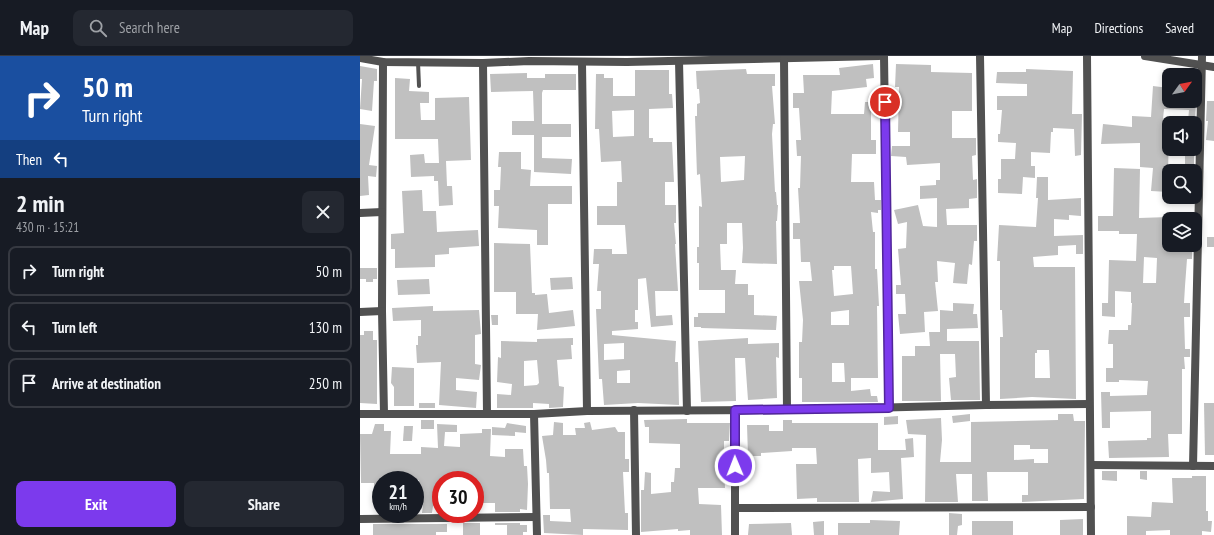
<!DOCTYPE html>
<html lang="en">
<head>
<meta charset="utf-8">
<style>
  body { margin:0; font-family:"PT Sans Narrow",sans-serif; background:#242831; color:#f1f3f6; height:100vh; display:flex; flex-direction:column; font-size:15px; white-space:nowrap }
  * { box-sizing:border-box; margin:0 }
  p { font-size:13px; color:#9ea1a6 }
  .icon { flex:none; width:22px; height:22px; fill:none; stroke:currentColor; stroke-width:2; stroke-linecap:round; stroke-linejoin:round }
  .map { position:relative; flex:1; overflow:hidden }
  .side { display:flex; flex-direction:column; background:#171b24; width:360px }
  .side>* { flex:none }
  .top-card { background:#1a4fa0; color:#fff; overflow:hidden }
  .needle { width:26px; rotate:57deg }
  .controls { position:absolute; left:802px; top:12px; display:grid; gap:8px }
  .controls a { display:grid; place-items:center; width:40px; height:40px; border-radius:8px; background:#171b24; box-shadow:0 2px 6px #0003; font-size:20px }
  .speed { position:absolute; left:12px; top:415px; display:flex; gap:8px; font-size:20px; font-weight:700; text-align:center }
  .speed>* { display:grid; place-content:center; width:52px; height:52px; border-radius:50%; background:#171b24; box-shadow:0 2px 6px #0003; line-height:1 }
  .speed small { font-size:10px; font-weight:400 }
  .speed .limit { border:6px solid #d22; background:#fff; color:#111 }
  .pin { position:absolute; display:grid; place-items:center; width:34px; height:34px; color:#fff; margin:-17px; border:2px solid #fff; border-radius:50%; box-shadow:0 1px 4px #0007 }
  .me { position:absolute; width:44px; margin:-22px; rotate:359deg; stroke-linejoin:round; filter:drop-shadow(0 0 3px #0008) }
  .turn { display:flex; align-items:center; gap:14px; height:84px; padding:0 16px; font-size:18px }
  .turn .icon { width:52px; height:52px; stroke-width:2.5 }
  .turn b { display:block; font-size:28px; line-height:34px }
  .then { display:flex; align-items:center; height:38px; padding:0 16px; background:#0003; gap:8px; font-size:15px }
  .round { display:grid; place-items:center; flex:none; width:42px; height:42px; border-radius:8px; background:#242831 }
  .summary { display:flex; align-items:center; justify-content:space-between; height:68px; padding:0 16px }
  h1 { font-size:24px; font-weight:600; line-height:30px }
  .primary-button { display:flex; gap:8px; margin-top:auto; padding:8px 16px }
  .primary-button a { flex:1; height:46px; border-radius:8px; background:#7c3aed; color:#fff; font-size:16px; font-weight:600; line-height:46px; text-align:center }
  .primary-button a+a { background:#242831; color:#f1f3f6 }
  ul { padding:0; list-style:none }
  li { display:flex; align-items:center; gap:12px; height:50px; margin:0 8px 6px; padding:0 8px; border:2px solid #363941; border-radius:8px }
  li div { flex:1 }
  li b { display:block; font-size:15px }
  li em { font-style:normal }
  header { display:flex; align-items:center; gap:24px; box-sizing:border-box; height:56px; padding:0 20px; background:#171b24; border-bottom:1px solid #363941 }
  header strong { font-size:19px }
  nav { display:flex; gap:22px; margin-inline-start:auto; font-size:14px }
  .search { width:280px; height:36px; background:#242831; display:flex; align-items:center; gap:10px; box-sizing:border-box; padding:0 14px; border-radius:8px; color:#9ea1a6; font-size:15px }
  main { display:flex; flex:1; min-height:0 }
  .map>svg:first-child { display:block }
</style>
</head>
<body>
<header>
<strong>Map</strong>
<div class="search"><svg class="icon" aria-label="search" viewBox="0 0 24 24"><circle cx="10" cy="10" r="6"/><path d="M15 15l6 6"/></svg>Search here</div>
<nav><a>Map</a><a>Directions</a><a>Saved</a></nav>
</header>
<main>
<section class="side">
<div class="top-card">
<div class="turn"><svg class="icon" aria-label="right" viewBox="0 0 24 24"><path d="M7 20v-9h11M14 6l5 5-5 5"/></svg><div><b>50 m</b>Turn right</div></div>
<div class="then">Then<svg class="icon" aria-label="left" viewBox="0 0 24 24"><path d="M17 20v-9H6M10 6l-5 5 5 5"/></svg></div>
</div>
<div class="summary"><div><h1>2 min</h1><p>430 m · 15:21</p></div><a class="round"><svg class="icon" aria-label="close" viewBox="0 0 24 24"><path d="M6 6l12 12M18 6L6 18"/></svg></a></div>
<ul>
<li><svg class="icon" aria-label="right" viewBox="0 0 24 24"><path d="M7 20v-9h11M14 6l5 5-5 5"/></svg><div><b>Turn right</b></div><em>50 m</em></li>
<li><svg class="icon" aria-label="left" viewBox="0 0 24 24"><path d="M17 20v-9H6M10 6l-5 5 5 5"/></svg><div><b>Turn left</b></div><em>130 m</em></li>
<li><svg class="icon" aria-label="arrive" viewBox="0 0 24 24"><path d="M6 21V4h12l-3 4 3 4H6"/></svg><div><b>Arrive at destination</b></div><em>250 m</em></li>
</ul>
<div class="primary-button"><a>Exit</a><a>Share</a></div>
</section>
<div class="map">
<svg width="854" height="479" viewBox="0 0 854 479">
  <rect width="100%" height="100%" fill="#fff"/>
  <g fill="#c0c0c0" fill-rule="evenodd">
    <path d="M513 8 514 22 506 23 507 31 472 35 471 58H504L505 46H514V55H511V84H516V98H492L491 126H514L515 144H521V154H518V157L511 156 513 176H515V213H517L519 250H517L518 322H491V335L510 333 511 340H517L518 346H442V322H439V286H442L443 264 439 225H452L450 206H441L440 183H433V167H440L438 132H440L441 100H437L436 84H441L439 52H433V37H444L443 19H480L479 12ZM474 210H491L493 238 474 240 472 214H474ZM489 254V269H471V256ZM472 307H484L485 326H472Z"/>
    <polygon points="536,8 571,9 571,16 612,17 612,55 592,55 592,82 616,82 616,99 612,100 613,124 617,123 617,142 609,143 609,152 586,153 587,169 617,169 617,185 614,185 612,209 609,208 607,228 593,227 595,207 577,205 578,226 575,226 578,255 564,256 565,276 540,278 538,258 546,258 545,238 536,238 536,229 541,229 538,193 546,192 547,166 538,168 534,154 558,149 563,170 577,171 577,142 560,143 560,130 576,129 576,124 580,124 580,107 547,109 546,101 531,100 532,90 550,90 550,76 538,76 539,31 535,31"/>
    <polygon points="0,10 17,13 17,25 14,25 12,55 0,53 2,23 0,23"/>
    <path d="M386 13 387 18H415V30H412L415 68H413L412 78 415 136H416L417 149H418L417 165H416L417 208 382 207 383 192 382 167H367V188H360L361 214H376L375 228H388V239H394V259L417 260 416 274 341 272V271H334V261H338V257H365V234H339V207H337V191H339V150L342 151 340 118 337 119 335 60H337V48L340 47 339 33H337L336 15ZM385 100 384 124 361 126 360 101Z"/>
    <polygon points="666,13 713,15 712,58 722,58 721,99 715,100 714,73 693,72 693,76 691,76 690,97 671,96 671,110 675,110 675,122 663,121 662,138 638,137 638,123 641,123 641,103 655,103 656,87 638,86 638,78 640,78 642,54 637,54 637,40 667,40 667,28 636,27 637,16 666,16"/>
    <path d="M275 14H309V38H312L313 52 289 53V82H293V86H312L314 126H305V149H316V167H314L316 188H315L318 235H295L296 260 312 259 313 269 291 271 286 222 278 223V254H275V266H278V273L252 275V279L316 285 315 306H318L319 349 278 347 244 349 242 323H239L236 253H241V235H237L239 208H233L234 193H252V198H267L265 169H237V150H257V126H262L261 105 241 106 239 73H235L236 18H244V22H253V40H275ZM274 54V80L253 81 252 55ZM264 287V303L244 304V288ZM270 314V327H257V315Z"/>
    <polygon points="167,17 167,22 185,22 185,18 216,18 216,34 183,34 182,37 182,68 211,68 211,81 182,81 182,102 212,103 211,118 174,116 174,79 152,79 152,65 174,65 173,35 131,36 130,18"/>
    <polygon points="35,22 50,23 49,35 69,36 69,47 60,47 61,64 75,64 75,42 109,41 111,104 86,105 87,130 92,130 93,149 79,150 78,125 74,125 74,120 51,121 50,99 64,98 65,107 79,107 78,83 35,83"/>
    <polygon points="793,30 809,32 809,45 836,45 835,65 828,65 829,54 804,53 802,73 809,74 808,118 809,136 791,135 793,112 780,111 780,87 741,88 743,68 772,71 772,60 791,61"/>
    <polygon points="847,45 854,45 854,85 846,84 848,65 846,65"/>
    <polygon points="0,68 15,70 9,109 17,110 16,121 8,120 9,139 0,140"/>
    <polygon points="139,96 161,96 161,113 171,114 170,130 212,130 212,148 188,148 188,189 177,189 177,174 138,172 139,150 134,150 134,134 140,134 141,111 138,111"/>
    <polygon points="825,96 834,97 834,111 825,111"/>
    <path d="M754 112 780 113 779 162 809 161V189H832V203H827L825 230 824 247H830V261H824L825 293H830V301H824L825 313H822V378H808L809 401 749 402 748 385 787 384V382H791V355L750 356V372H742L741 336H750V340L787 339V337L788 325 759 324V326H746V312H753V288H748L749 274H768V269H771L772 247H771V236L755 235V261L742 260V247H748L749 204 776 205 777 178H759V175H738V160H753ZM784 201 797 202 796 227H783Z"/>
    <path d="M677 121H688V144L721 142V160L709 159V164L694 163V180L723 179V198H716V189L698 190V199L673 201 674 211H715L716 343 672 341 640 343V281H643L642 254H640V205H637L639 169 676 171 678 142H676ZM677 294H689L690 322H675V297H677Z"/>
    <polygon points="62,134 63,155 76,155 77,176 118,174 119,190 89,192 89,198 75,199 75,211 35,212 35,193 31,193 31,178 44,177 42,135"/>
    <rect x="847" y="181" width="7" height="10"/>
    <polygon points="134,187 170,188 172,237 175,237 175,239 187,238 189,257 213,254 215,270 177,274 178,258 156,258 156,236 134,236"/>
    <polygon points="0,212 17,212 17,223 13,223 13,226 6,226 6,223 0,223"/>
    <polygon points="212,221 213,233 191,234 190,222"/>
    <polygon points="69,223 70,238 38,239 37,224"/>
    <polygon points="593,247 614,248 613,258 617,258 618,272 587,273 587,285 619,285 620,344 591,344 589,322 596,321 595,298 580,298 581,345 542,345 542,300 555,300 555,290 570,290 569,276 580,276 580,254 593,255"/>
    <polygon points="73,250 73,255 119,254 121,278 115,279 115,308 121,309 119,324 96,322 96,334 117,336 116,352 79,349 81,306 57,307 56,289 58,289 58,280 61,280 61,264 33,265 32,252"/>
    <polygon points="131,259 138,259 138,269 132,269"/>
    <polygon points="4,275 13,275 13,284 17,284 17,348 0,347 0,279 4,279"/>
    <path d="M213 282V289H211L212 303 197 304 199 330 204 331 203 351 189 352V348L173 347V352H137V338L151 339 152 328 137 326 138 301 141 302V285L177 286V283ZM177 304 179 327 177 329 164 330V305Z"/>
    <polygon points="388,282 388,288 419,287 419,302 416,301 417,342 388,344 385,302 375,302 376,345 341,346 338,285"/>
    <polygon points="32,311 54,312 54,350 34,350 34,331 31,327"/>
    <rect x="59" y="347" width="16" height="5"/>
    <polygon points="844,347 854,347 854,399 845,399"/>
    <polygon points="610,358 610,365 593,367 592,360"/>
    <path d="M698 358H713L714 365H725L724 443 662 446V439H668V416H627L628 445H612V418H596L598 446H565L566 379 548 378 546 364 581 362 582 384 580 406H611V366L698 364ZM654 389H670V393H688V407H674V403L654 404Z"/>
    <polygon points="538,360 538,368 524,369 524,361"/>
    <polygon points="327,363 327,367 370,367 369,385 364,385 364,400 370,399 370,409 364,409 365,432 338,432 339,448 361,449 362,479 330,479 330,474 318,475 318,473 281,476 281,434 284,434 285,416 291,417 291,438 311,436 311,426 314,426 315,412 320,412 320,388 289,387 289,371 285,371 284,364"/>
    <rect x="61" y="364" width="13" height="9"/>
    <polygon points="423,364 432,364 432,367 518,367 518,394 546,394 545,383 553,382 554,401 541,402 543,443 511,446 513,435 530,436 529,416 511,417 511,402 498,403 499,446 457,446 457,442 437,443 436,408 457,408 456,392 432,392 432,395 401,397 401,400 388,400 387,369 409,369 409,375 423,375"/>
    <polygon points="194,366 203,367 203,379 216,379 215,372 225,372 224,367 230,366 232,374 255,371 258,376 265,376 265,403 269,403 269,416 263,416 265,457 268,457 268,474 223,473 223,479 184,477 183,459 190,459 190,465 211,466 210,453 190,453 189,417 187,417 186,404 182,380 193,379"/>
    <polygon points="147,367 166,370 166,377 155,376 155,380 132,379 132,371 145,372"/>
    <polygon points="15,368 24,368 24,375 31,375 30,398 61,398 61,391 78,392 77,368 97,369 97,376 85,376 84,390 100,391 100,378 122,377 122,373 131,373 130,400 145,401 145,393 163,393 164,410 167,410 168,428 167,454 160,453 160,456 135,456 135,447 115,447 115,424 81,424 81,429 75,429 75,450 73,450 72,457 62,457 63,449 60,449 59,424 21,424 21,451 14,451 14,427 1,427 0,378 12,378"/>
    <polygon points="44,370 53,370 52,385 43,385"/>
    <polygon points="742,415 757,415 757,425 742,424"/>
    <polygon points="780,415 787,415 787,424 780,423"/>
    <polygon points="832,420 846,420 846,455 848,455 848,465 852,465 851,476 842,475 842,479 810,479 810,474 786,475 786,479 767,479 767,460 791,461 792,446 813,447 812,422 832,422"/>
    <polygon points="589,457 602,458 602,469 598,470 597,479 589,479"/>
    <polygon points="723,463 723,479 700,479 700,464"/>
    <polygon points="510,464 540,465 539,479 478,479 478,467 510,467"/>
    <polygon points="464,465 464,479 454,479 453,466"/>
    <rect x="612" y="465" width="41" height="14"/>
    <rect x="103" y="467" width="17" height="12"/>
    <polygon points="135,467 160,467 160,469 167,469 167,476 163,476 163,479 147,479 147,469 135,469"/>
    <polygon points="431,467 432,479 388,479 389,468"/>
    <polygon points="13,468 87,468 87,476 76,476 76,479 13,479"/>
  </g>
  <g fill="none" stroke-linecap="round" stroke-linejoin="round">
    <polyline stroke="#515151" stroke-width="4" points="58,6 59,30"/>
    <g stroke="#515151" stroke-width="8">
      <polyline points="524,0 529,352"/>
      <polyline points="620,0 626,349"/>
      <polyline points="727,0 731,479"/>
      <polyline points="785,0 854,11"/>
      <polyline points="0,2 23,6 123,7 169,5 267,6 519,0"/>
      <polyline points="424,3 427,354"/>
      <polyline points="319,5 327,355"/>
      <polyline points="23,6 22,255 24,358"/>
      <polyline points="123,7 127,357"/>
      <polyline points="222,7 227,355"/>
      <polyline points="0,157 22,156"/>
      <polyline points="0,256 22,255"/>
      <polyline points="274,354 276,479"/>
      <polyline points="0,358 174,358 227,355 427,354 626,349 729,348"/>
      <polyline points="174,358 177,479"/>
      <polyline points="731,409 854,410"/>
      <polyline points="833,410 842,0"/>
      <polyline points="376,452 731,451"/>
      <polyline points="0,463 176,461"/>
      <polyline points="375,479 375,354"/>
    </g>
  </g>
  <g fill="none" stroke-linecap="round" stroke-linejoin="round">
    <g stroke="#51269a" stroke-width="10">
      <polyline id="route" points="375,410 375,354 529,352 525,46"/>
    </g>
    <use href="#route" stroke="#7c3aed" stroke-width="7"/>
  </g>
</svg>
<div class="controls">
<a><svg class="needle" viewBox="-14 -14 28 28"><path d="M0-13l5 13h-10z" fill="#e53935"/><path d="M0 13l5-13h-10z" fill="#9ea1a6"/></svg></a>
<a><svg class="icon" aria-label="sound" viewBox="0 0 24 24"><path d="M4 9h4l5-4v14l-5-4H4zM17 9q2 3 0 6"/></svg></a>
<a><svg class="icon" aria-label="search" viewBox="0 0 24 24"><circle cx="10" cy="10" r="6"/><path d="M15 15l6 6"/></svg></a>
<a><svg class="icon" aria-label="layers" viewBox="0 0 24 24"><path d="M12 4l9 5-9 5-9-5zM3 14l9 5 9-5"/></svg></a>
</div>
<div class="speed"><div>21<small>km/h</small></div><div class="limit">30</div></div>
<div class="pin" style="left:525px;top:46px;background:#d93025"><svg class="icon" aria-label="arrive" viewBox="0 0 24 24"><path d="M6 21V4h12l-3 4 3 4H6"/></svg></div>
<svg class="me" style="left:375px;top:410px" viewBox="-20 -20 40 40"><circle r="17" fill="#7c3aed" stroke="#fff" stroke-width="3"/><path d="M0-11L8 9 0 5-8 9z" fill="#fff"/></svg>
</div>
</main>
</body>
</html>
